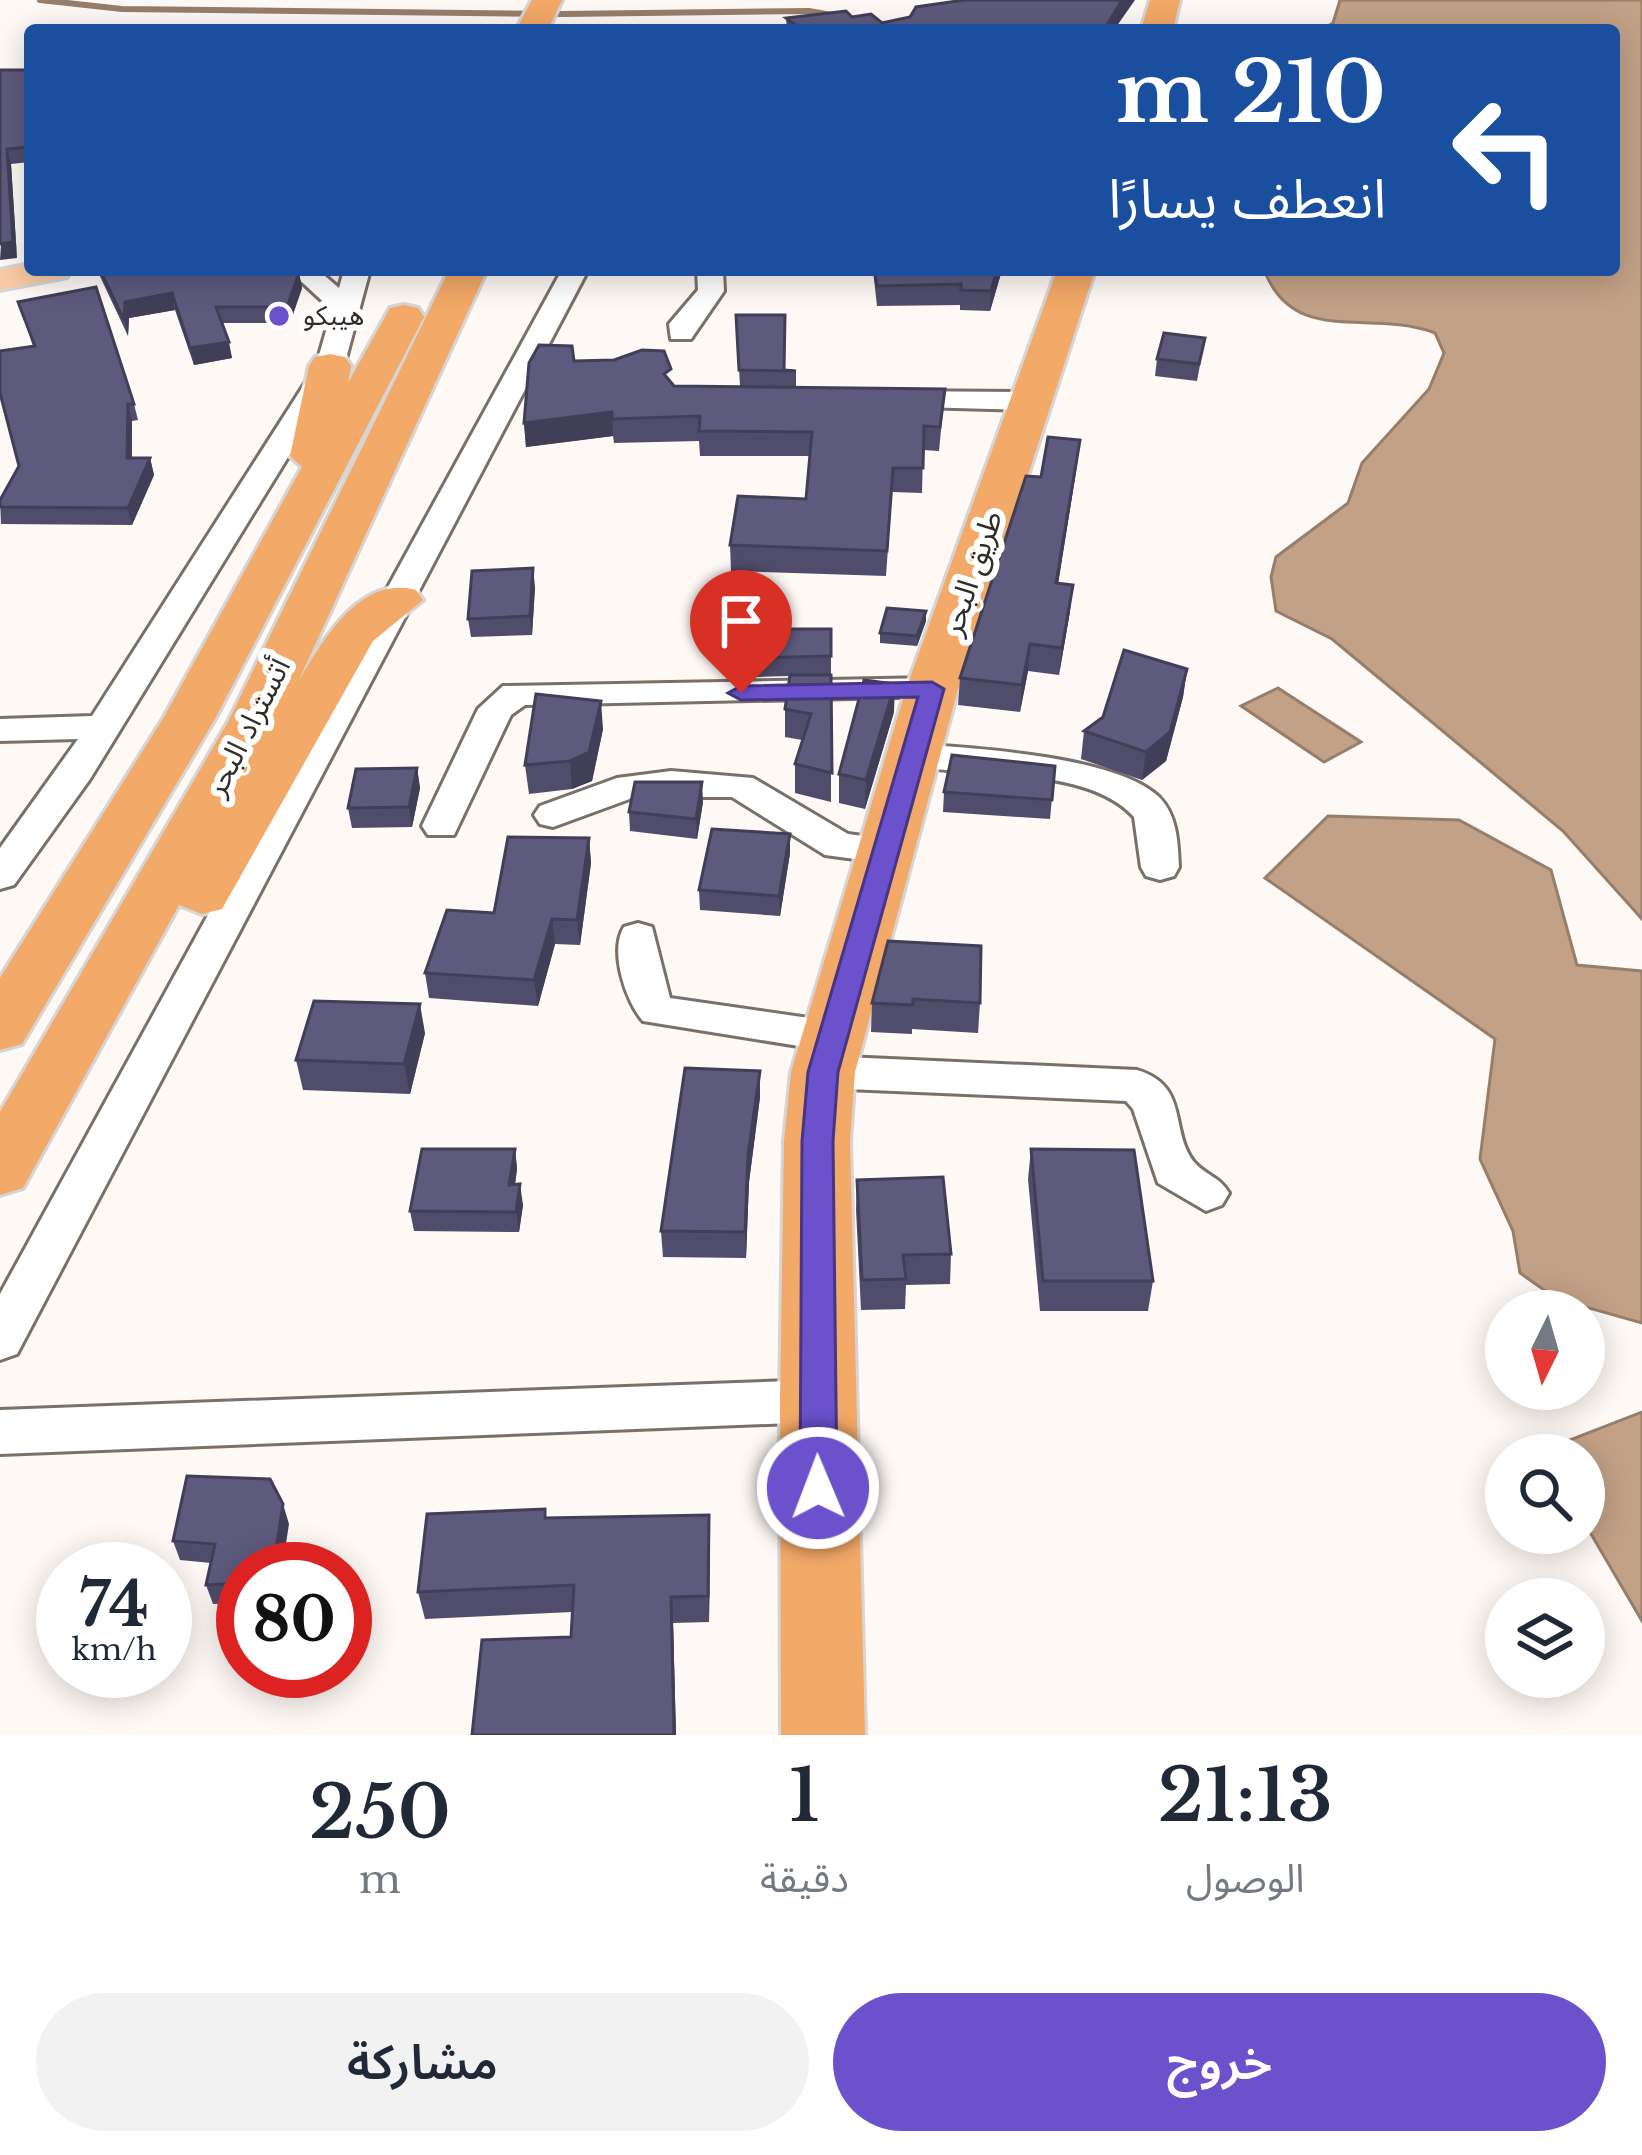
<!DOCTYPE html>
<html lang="ar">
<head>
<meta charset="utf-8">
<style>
  body { margin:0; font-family:"Libre Baskerville","Noto Sans Arabic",serif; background:#f2f2f3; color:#1f2937; direction:rtl; height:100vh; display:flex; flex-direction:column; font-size:45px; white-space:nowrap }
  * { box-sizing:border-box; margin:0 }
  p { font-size:39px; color:#747a83 }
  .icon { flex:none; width:66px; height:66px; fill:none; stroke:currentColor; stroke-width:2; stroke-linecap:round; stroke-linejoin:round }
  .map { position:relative; height:1735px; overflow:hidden; direction:ltr }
  .sheet { display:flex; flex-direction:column; background:#fff; flex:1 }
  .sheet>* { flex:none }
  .banner { position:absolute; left:24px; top:24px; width:1596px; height:252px; border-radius:12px; box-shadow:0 6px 30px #0003; direction:rtl; background:#1a4fa0; color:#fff; overflow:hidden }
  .needle { width:78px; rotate:185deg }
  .buttons { position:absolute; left:1485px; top:1290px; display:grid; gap:24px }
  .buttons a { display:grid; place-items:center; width:120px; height:120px; border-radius:50%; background:#fff; box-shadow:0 6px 30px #0003; font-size:60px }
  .speed { position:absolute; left:36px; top:1542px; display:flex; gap:24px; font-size:60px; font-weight:700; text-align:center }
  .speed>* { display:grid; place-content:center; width:156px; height:156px; border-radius:50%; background:#fff; box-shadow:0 6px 30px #0003; line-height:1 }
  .speed small { font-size:30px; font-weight:400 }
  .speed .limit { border:18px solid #d22; background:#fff; color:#111 }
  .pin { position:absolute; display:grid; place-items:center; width:102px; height:102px; color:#fff; margin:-123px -51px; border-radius:50% 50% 50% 0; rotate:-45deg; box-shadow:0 0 12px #0007 }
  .pin .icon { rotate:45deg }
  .me { position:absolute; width:132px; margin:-66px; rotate:359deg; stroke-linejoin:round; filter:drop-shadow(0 0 9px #0008) }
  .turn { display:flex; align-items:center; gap:42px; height:252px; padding:0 36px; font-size:54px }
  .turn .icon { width:156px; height:156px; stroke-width:2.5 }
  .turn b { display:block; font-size:84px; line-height:102px }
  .eta { display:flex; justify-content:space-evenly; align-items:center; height:204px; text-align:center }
  .eta b { font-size:72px; font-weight:600; line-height:84px }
  .cta { display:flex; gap:24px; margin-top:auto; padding:24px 36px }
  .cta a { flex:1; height:138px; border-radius:72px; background:#6b52cc; color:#fff; font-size:48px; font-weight:600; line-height:138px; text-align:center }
  .cta a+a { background:#f2f2f3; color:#1f2937 }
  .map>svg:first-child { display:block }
</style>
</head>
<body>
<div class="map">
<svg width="1642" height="1735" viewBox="0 0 1642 1735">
  <rect width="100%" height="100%" fill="#fef9f5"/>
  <g fill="#c3a186" stroke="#977e6a" stroke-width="3">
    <path d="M1340 0H1642V919L1563 831 1332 639 1276 611 1271 577 1276 557 1348 503 1362 463 1429 389 1444 353 1435 333C1369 308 1295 348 1264 270H1614V30H1321L1333 23Z"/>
    <polygon points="1278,688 1361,742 1324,762 1241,706"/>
    <polygon points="1328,816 1459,820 1551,870 1577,965 1642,971 1642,1323 1557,1299 1520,1273 1513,1231 1480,1159 1495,1039 1265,878"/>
    <polygon points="1642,1412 1642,1621 1584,1522 1584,1455 1547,1455 1544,1450"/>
  </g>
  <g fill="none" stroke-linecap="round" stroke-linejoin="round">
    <polyline stroke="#977e6a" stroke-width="6" points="40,0 122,9 563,14 809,11 916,30"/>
    <g stroke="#7b7067" stroke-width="6">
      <g id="minor">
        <polygon points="289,270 318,270 339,288 344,270 370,270 344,366 90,779 14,885 0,889 0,848 78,739 0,741 0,719 92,716 316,366 332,310"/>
        <polygon points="562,270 588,270 17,1354 0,1360 0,1294"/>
        <polygon points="697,270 723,270 724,291 691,339 671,339 669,324 698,290"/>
        <polygon points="892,391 1030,392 1045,401 1030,410 882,406 877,400 882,394"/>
        <polygon points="932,678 944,682 950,689 944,696 525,705 511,715 454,835 428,835 422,826 478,709 503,686"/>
        <path d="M914 744C973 748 1116 756 1159 797 1177 815 1178 842 1179 867L1174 876 1160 880 1146 876 1141 867 1134 817C1085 763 967 780 901 763L896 755 901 747Z"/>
        <polygon points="671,771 753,778 848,834 899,841 904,850 899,859 885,863 825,855 732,797 635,797 553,827 540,824 534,815 540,806 617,778"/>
        <path d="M638 923 652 927 670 998 830 1021 845 1025 851 1036 845 1047 830 1051 643 1021C626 1002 609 951 624 927Z"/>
        <path d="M823 1056 1137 1070C1190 1086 1169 1130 1194 1162 1205 1175 1220 1177 1229 1193L1222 1205 1206 1211 1158 1183 1133 1109 1126 1101 823 1088 808 1083 801 1072 808 1061Z"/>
        <polygon points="817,1380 835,1386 842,1401 835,1416 817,1422 0,1454 0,1410"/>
      </g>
    </g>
    <g stroke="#d6d5d4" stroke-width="6">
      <polygon id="major" points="30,264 30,270 72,270 67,277 0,290 0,270"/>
    </g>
    <g stroke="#d6d5d4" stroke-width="6">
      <g id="highway">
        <polygon points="532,0 562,0 548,30 516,30"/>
        <polygon points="1150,0 1180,0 1173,30 1141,30"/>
        <path d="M449 270H487L298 682C323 641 359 575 416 590L423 600 373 641 222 909 202 914 179 905 23 1188 0 1195V1112L228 722Z"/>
        <polygon points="1057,270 1095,270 958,689 855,1072 850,1141 865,1735 781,1735 780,1401 784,1141 791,1072 906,689"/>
        <polygon points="404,305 418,308 424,317 216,717 22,1044 0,1050 0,978 164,717 302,467 290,456 309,366 315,357 330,354 345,357 351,366 348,383 390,308"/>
      </g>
    </g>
    <use href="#minor" fill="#fff" fill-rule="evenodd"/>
    <use href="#major" fill="#f8cba4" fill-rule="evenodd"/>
    <use href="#highway" fill="#f3a967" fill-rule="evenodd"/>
  </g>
  <g fill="#504d6c">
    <polygon points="852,17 882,23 1120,18 1114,30 787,30 786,18"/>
    <polygon points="0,70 30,70 30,162 11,164 17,258"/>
    <polygon points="97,270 297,270 299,273 302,288 290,323 222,323 232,358 194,365 175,310 129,318 128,336"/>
    <polygon points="873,270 1002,270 990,311 960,310 960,305 877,306"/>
    <polygon points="18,302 134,404 138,420 132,421 132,458 150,458 154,475 132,525 1,524 0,500 19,466 33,346"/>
    <polygon points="736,315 784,370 796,371 796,386 740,386"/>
    <polygon points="1205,338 1197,381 1155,376 1157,359"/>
    <polygon points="672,383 674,386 945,389 939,451 923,450 922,493 892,492 886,576 731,571 730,545 806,499 810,456 700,456 699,441 614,443 613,436 526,447 524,423"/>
    <polygon points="1080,440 1077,465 1058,583 1070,611 1059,675 1028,671 1020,712 958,705 960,678 1041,477"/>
    <polygon points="535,587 532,635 471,637 468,619"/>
    <polygon points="926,621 917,646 880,643 880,633"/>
    <polygon points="831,629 831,802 795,793 795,764 802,740 785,737 785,709 790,676 757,677 757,658"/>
    <polygon points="1187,669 1183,697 1166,761 1142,780 1081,759 1084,731"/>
    <polygon points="894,712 865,809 839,803 839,774"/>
    <polygon points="603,729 592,781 572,789 529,794 525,765"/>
    <polygon points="1055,766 1050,819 943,812 944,792"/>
    <polygon points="417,768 420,788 412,827 352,828 348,808"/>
    <polygon points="703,802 697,839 630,831 629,812"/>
    <polygon points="589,838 591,863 580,945 555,944 538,1006 429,998 425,973 494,913"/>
    <polygon points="790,853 780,916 700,910 699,890"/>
    <polygon points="888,941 980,1003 978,1033 912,1029 912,1034 871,1032 872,1003"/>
    <polygon points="425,1033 410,1094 303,1090 296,1060"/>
    <polygon points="760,1071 760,1097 749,1182 746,1258 663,1257 661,1231"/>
    <polygon points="515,1149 517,1169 515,1185 523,1205 519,1232 414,1231 410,1211"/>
    <polygon points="1031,1149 1153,1281 1148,1311 1040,1311 1028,1179"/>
    <polygon points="857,1180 951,1254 950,1284 906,1285 905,1309 861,1310 856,1210"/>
    <polygon points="545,1509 546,1518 709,1515 710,1542 709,1622 673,1623 676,1735 472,1735 571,1637 572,1612 425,1619 418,1592"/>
    <polygon points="289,1524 243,1569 243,1603 213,1604 206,1585 211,1563 180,1560 173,1541"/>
  </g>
  <g fill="#413f58">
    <polygon points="1122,0 1135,0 1114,30 1104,30"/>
    <polygon points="7,149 11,164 17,258 0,260"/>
    <polygon points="997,270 1002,270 990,311 991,291"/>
    <polygon points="299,273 302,288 290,323 287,307"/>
    <polygon points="172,293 175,310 129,318 128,336 124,320 125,302"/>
    <polygon points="229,342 232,358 194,365 190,348"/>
    <polygon points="128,404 132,421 131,475 127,458"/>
    <polygon points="612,412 613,436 526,447 524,423"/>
    <polygon points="1080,440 1077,465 1054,610 1056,583"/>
    <polygon points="150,458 154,475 132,525 128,508"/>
    <polygon points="533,568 535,587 532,635 530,616"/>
    <polygon points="1073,585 1070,611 1059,675 1062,648"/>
    <polygon points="926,611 926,621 917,646 917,636"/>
    <polygon points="1030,644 1028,671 1020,712 1022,685"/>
    <polygon points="1187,669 1183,697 1166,761 1142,780 1146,752"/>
    <polygon points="895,684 894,712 865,809 866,780"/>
    <polygon points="601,701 603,729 592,781 572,789 570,761"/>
    <polygon points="417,768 420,788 412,827 409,807"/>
    <polygon points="702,782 703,802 697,839 696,819"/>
    <polygon points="790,834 790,853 780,916 779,896"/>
    <polygon points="589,838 591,863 580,945 577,920"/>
    <polygon points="552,919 555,944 538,1006 534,980"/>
    <polygon points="420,1004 425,1033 410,1094 404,1064"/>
    <polygon points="760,1071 760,1097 749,1182 746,1258 745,1232 748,1155"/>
    <polygon points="515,1149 517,1169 512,1205 509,1185"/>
    <polygon points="520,1184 523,1205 519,1232 516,1212"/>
    <polygon points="283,1504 289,1524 282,1569 273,1569"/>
    <polygon points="709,1515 710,1542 709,1622 708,1596"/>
    <polygon points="671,1597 673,1623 676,1735 674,1735"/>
  </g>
  <g fill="#5d5a7d" stroke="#413f58" stroke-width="3">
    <polygon points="964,0 1122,0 1104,30 802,30 786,18 846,11 852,17 871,14 882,23 910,17 916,7"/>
    <polygon points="0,70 30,70 30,147 7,149 13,242 0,244"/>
    <polygon points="100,270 297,270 299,273 287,307 216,307 229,342 190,348 172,293 125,302 124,320"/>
    <polygon points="874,270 997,270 991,291 961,290 961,284 877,286"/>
    <polygon points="96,287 134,404 128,404 127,458 150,458 128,508 0,507 0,500 19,466 0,393 0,351 35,346 18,302"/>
    <polygon points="736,315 785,315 784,370 796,371 739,370"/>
    <polygon points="1164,333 1205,338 1199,364 1157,359"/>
    <polygon points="539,345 572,346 574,361 614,360 642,350 664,351 671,369 664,374 674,386 945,389 940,427 924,426 923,468 893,468 887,551 730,545 738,496 806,499 812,432 699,431 700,416 612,419 612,412 524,423 529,363"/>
    <polygon points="1048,437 1080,440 1056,583 1073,585 1062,648 1030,644 1022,685 960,678 1026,476 1041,477"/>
    <polygon points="533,568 530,616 468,619 472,571"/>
    <polygon points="887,608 926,611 917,636 880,633"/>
    <polygon points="758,629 831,629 831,656 757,658"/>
    <polygon points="1124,650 1187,669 1170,732 1146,752 1084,731 1103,717"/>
    <polygon points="790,675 831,675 832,773 795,764 811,714 785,709"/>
    <polygon points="864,680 895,684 866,780 839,774"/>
    <polygon points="536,694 601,701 589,752 570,761 525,765"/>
    <polygon points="952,755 1055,766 1052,800 944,792"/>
    <polygon points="417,768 409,807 348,808 356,769"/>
    <polygon points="635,782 702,782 696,819 629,812"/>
    <polygon points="712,829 790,834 779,896 699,890"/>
    <polygon points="508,837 589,838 577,920 552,919 534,980 425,973 447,910 494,913"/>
    <polygon points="888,941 981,946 980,1003 913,999 913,1005 872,1003"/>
    <polygon points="314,1001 420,1004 404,1064 296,1060"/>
    <polygon points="685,1068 760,1071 748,1155 745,1232 661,1231"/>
    <polygon points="422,1149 515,1149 509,1185 520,1184 516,1212 410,1211"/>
    <polygon points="1031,1149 1134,1150 1153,1281 1043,1281"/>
    <polygon points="943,1177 951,1254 903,1255 906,1279 862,1280 857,1180"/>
    <polygon points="187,1476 270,1479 283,1504 273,1569 243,1569 243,1583 206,1585 215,1544 173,1541"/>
    <polygon points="545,1509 545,1518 709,1515 708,1596 671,1597 674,1735 472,1735 482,1640 571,1637 574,1585 418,1592 427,1514"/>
  </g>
  <polygon fill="#6b52cc" stroke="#463585" stroke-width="3" points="932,682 944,689 838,1072 833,1141 837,1488 831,1500 818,1504 806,1500 800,1488 802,1141 808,1072 918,697 741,700 728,693 741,686"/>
  <circle fill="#6b52cc" stroke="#fff" stroke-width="4.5" cx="279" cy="316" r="12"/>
  <g text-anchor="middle" stroke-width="12" stroke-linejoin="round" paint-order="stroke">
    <g font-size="27" fill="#302c28" stroke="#fff" text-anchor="start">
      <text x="303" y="325">هيبكو</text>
    </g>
    <g font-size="30" fill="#302c28" stroke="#fff">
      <text transform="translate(972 573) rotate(-71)" y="10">طريق البحر</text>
      <text transform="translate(248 727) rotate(-63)" y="10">أتستراد البحر</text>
    </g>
  </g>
</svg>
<div class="buttons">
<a><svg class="needle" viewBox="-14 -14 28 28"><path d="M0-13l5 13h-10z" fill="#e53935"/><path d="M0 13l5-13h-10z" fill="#747a83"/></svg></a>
<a><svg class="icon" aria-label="search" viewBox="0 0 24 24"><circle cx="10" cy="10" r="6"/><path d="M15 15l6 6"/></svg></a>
<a><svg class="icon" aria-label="layers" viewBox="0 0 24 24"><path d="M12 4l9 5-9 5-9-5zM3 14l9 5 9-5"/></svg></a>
</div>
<div class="speed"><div>74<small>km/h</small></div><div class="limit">80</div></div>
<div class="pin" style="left:741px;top:693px;background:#d93025"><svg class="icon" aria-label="arrive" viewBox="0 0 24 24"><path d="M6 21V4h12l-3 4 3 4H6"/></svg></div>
<svg class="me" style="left:818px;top:1488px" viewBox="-20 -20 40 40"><circle r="17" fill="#6b52cc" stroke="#fff" stroke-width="3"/><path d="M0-11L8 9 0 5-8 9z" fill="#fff"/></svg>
<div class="banner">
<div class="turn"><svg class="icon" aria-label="left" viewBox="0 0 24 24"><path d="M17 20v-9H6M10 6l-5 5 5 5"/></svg><div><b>210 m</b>انعطف يسارًا</div></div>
</div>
</div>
<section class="sheet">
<div class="eta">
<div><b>21:13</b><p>الوصول</p></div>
<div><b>1</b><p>دقيقة</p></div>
<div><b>250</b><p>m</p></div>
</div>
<div class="cta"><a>خروج</a><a>مشاركة</a></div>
</section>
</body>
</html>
